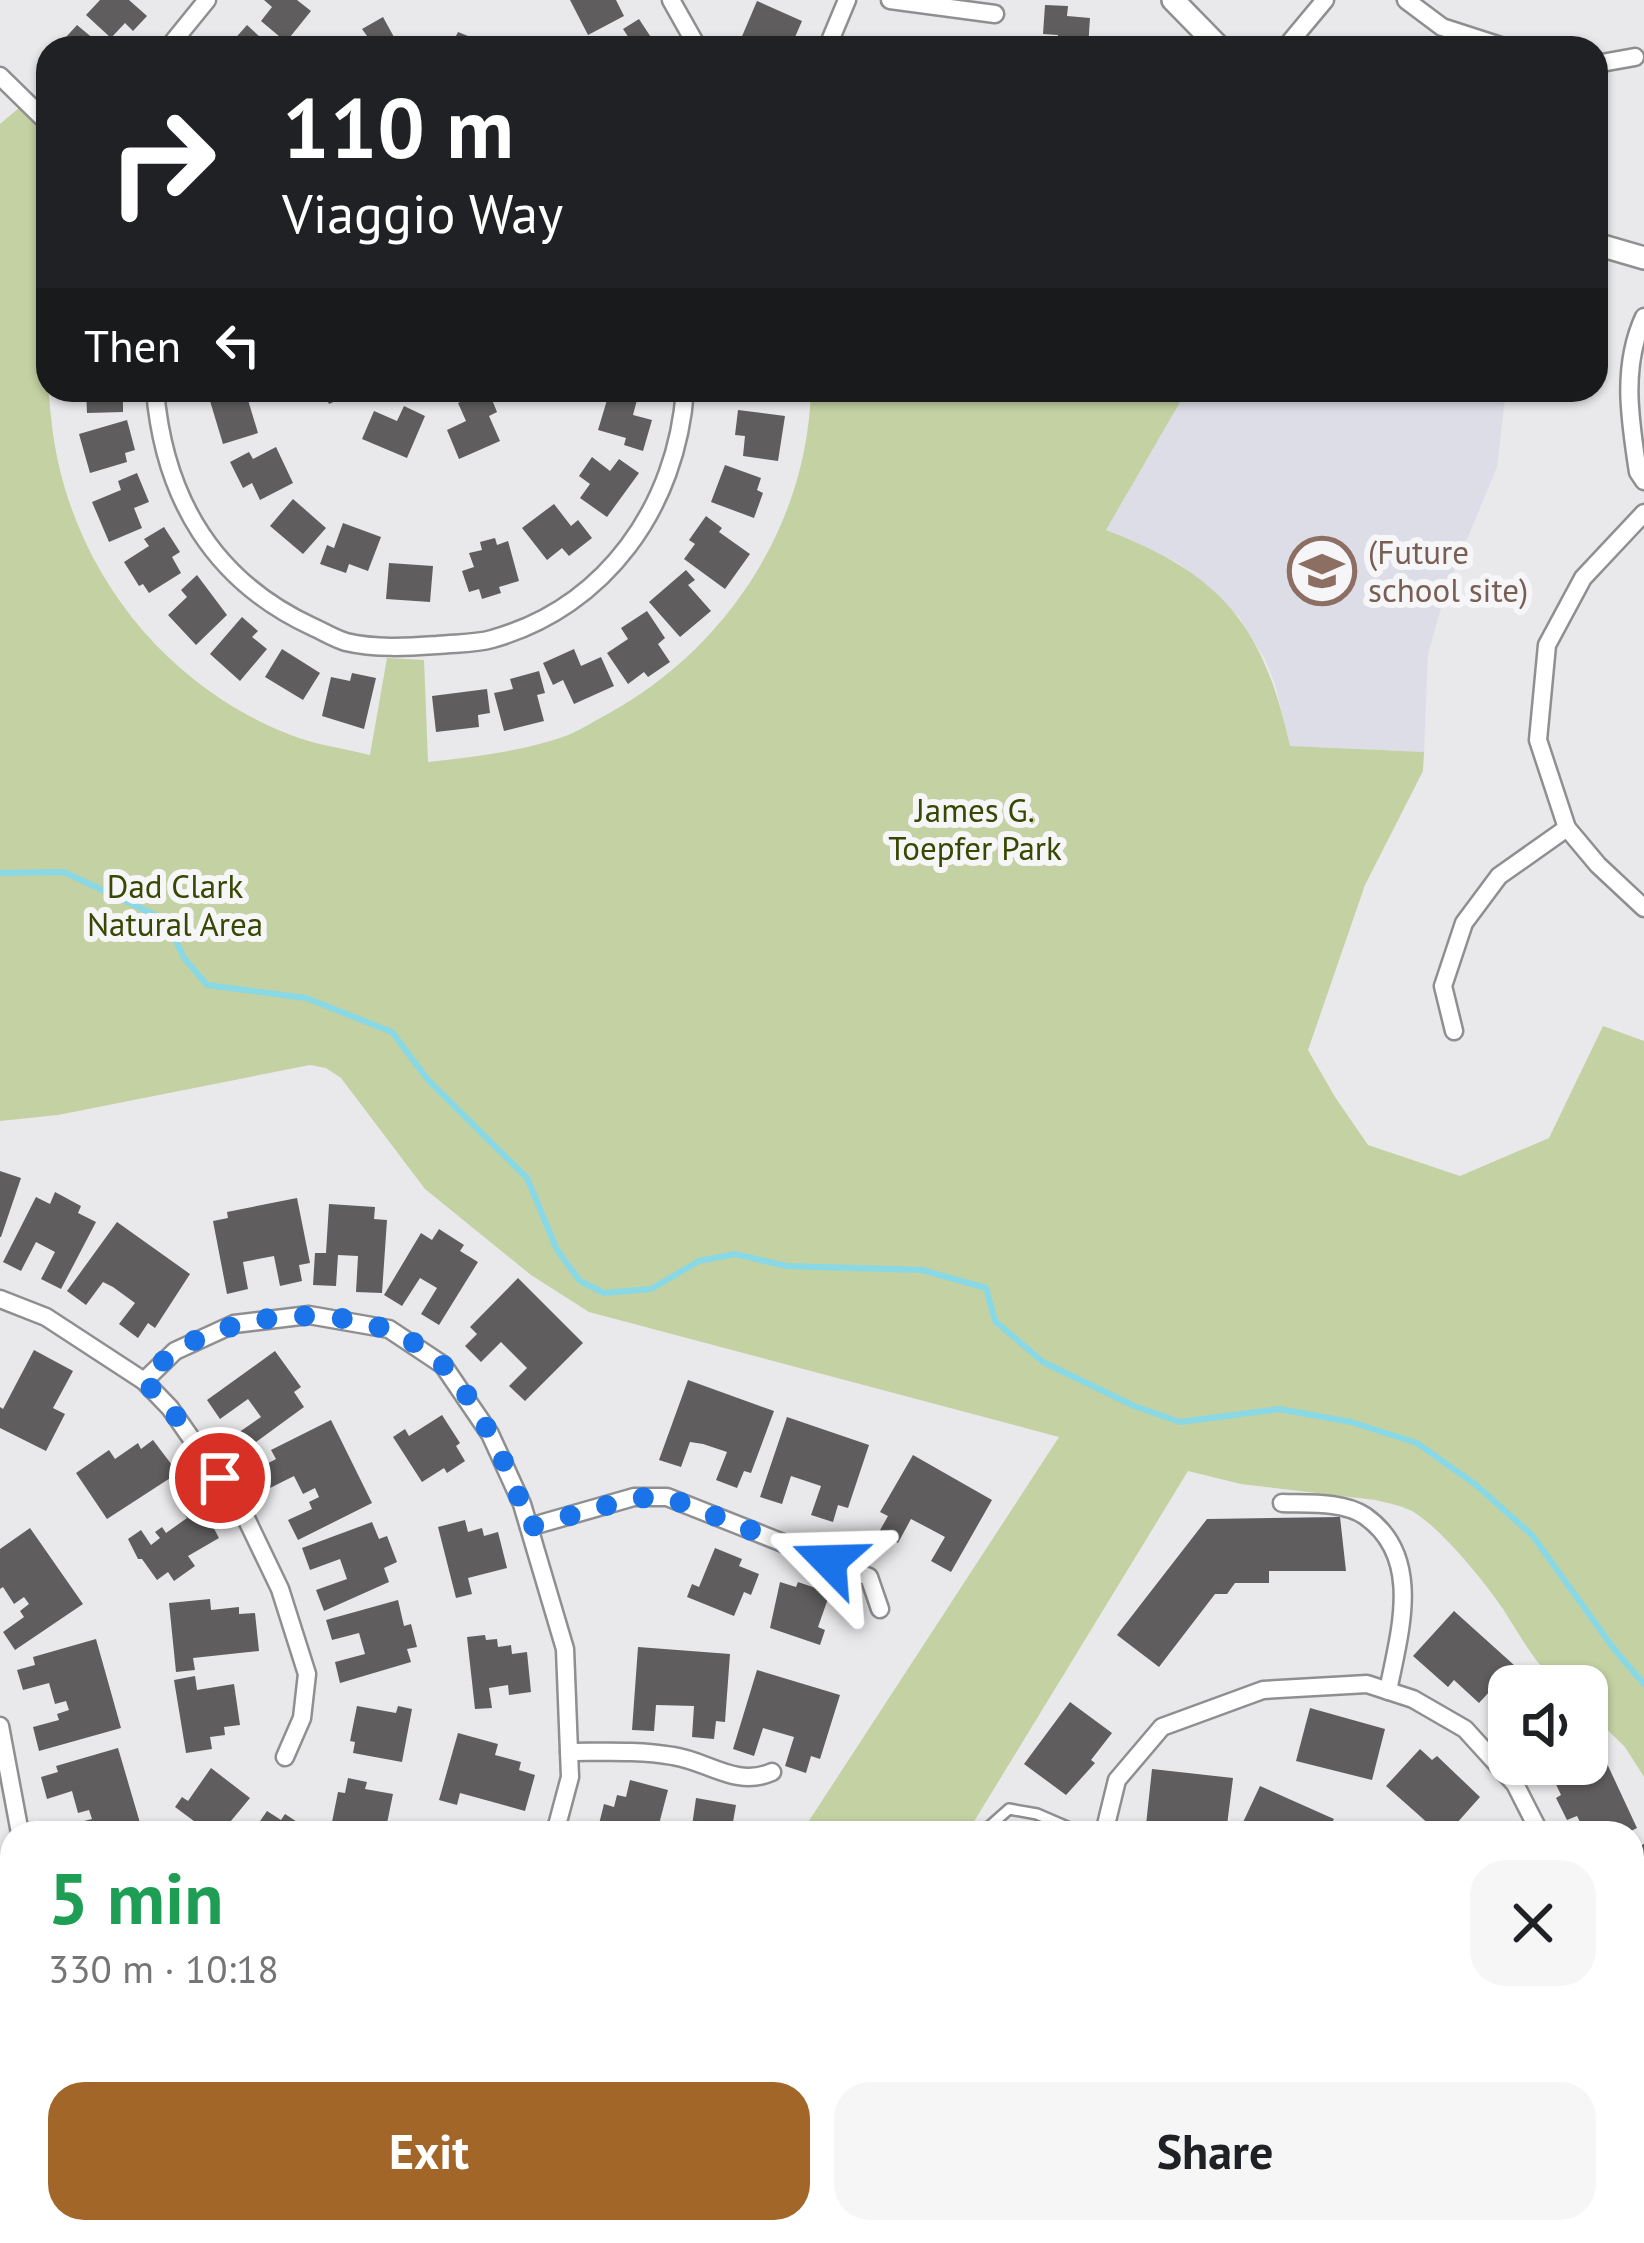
<!DOCTYPE html>
<html lang="en">
<head>
<meta charset="utf-8">
<style>
  body { margin:0; font-family:"PT Sans",sans-serif; background:#f6f6f6; color:#202124; height:100vh; display:flex; flex-direction:column; font-size:45px; white-space:nowrap }
  * { box-sizing:border-box; margin:0 }
  p { font-size:39px; color:#757577 }
  .icon { flex:none; width:66px; height:66px; fill:none; stroke:currentColor; stroke-width:2; stroke-linecap:round; stroke-linejoin:round }
  .map { position:relative; flex:1; overflow:hidden }
  .sheet { position:absolute; left:0px; top:1821px; width:1644px; height:423px; display:flex; flex-direction:column; background:#fff; border-radius:36px 36px 0 0; box-shadow:0 3px 9px #0004 }
  .sheet>* { flex:none }
  .hud { position:absolute; left:36px; top:36px; width:1572px; height:366px; border-radius:36px; box-shadow:0 3px 9px #0004; background:#202124; color:#fff; overflow:hidden }
  .tools { position:absolute; left:1488px; top:1665px; display:grid; gap:24px }
  .tools a { display:grid; place-items:center; width:120px; height:120px; border-radius:24px; background:#fff; box-shadow:0 3px 9px #0004; font-size:60px }
  .pin { position:absolute; display:grid; place-items:center; width:102px; height:102px; color:#fff; margin:-51px; border:6px solid #fff; border-radius:50%; box-shadow:0 3px 12px #0007 }
  .me { position:absolute; width:132px; margin:-66px; rotate:292deg; stroke-linejoin:round; filter:drop-shadow(0 0 9px #0008) }
  .turn { display:flex; align-items:center; gap:42px; height:252px; padding:0 48px; font-size:54px }
  .turn .icon { width:156px; height:156px; stroke-width:2.5 }
  .turn b { display:block; font-size:84px; line-height:102px }
  .then { display:flex; align-items:center; height:114px; padding:0 48px; background:#0003; gap:24px; font-size:45px }
  .round { display:grid; place-items:center; flex:none; width:126px; height:126px; border-radius:36px; background:#f6f6f6 }
  .summary { display:flex; align-items:center; justify-content:space-between; height:204px; padding:0 48px }
  h1 { font-size:72px; font-weight:600; line-height:90px; color:#1e9e55 }
  .cta { display:flex; gap:24px; margin-top:auto; padding:24px 48px }
  .cta a { flex:1; height:138px; border-radius:36px; background:#a26629; color:#fff; font-size:48px; font-weight:600; line-height:138px; text-align:center }
  .cta a+a { background:#f6f6f6; color:#202124 }
  .map>svg:first-child { display:block }
</style>
</head>
<body>
<div class="map">
<svg width="1644" height="2243" viewBox="0 0 1644 2243">
  <rect width="100%" height="100%" fill="#e9e9eb"/>
  <polygon fill="#dddde7" points="1187,390 1506,390 1497,467 1446,590 1428,654 1424,752 1290,746 1275,684 1265,659 1239,617 1180,564 1106,530"/>
  <g fill="#c3d1a3">
    <path d="M19 108 48 136C48 231 41 333 52 426 69 567 165 690 299 738 322 746 347 749 370 755L387 658 424 660 428 762C473 757 519 752 563 737 577 732 591 723 604 716 724 652 807 528 811 390H1187L1106 530C1223 575 1263 625 1290 746L1424 752 1423 771 1365 885 1308 1050 1335 1097 1368 1145 1460 1176 1549 1138 1603 1026 1644 1041V1777L1625 1747 1587 1710V1686H1560C1535 1664 1521 1637 1503 1609 1485 1582 1440 1527 1412 1511 1400 1505 1388 1503 1375 1500L1241 1484 1188 1471 967 1833H801L1059 1437 589 1312 531 1275 425 1189 341 1078 326 1068 310 1065 58 1115 0 1121V124Z"/>
    <path d="M399 2232H526C485 2243 441 2243 399 2232Z"/>
  </g>
  <g fill="none" stroke-linecap="round" stroke-linejoin="round">
    <polyline stroke="#88d9e5" stroke-width="6" points="0,873 64,872 166,920 184,958 207,985 306,998 392,1032 428,1080 527,1178 557,1250 580,1281 604,1293 651,1289 699,1261 735,1254 786,1266 922,1270 986,1288 995,1321 1043,1362 1134,1406 1180,1422 1279,1409 1351,1422 1417,1443 1476,1485 1532,1535 1614,1649 1644,1684"/>
  </g>
  <g fill="#5f5d5e">
    <polygon points="100,0 129,0 147,16 133,31 125,23 111,38 86,15"/>
    <polygon points="264,0 297,0 311,11 286,42 261,21 272,7"/>
    <polygon points="570,0 616,0 624,16 588,35"/>
    <polygon points="757,1 802,21 792,44 782,40 779,48 757,48 740,41"/>
    <polygon points="1045,5 1068,6 1067,16 1090,18 1088,48 1057,48 1058,35 1043,34"/>
    <polygon points="383,17 400,48 356,48 354,43 367,36 362,29"/>
    <polygon points="639,19 658,48 613,48 629,38 623,29"/>
    <polygon points="77,25 101,45 98,48 56,48"/>
    <polygon points="247,25 272,48 239,48 232,42"/>
    <polygon points="458,32 468,36 466,41 483,48 438,48 441,39 452,44"/>
    <polygon points="86,390 123,390 123,412 87,413"/>
    <polygon points="245,390 258,433 223,444 210,401"/>
    <polygon points="323,390 384,390 358,401 355,392 329,404"/>
    <polygon points="488,390 497,412 489,416 500,441 459,459 447,430 466,421 458,403"/>
    <polygon points="610,390 638,396 633,415 652,420 643,451 624,445 626,438 598,430"/>
    <polygon points="755,390 787,390 787,397 756,399"/>
    <polygon points="404,406 425,416 407,458 362,439 374,411 397,421"/>
    <polygon points="738,410 785,416 778,461 743,456 745,436 735,435"/>
    <polygon points="127,420 135,450 125,453 127,462 90,473 79,434"/>
    <polygon points="276,447 293,483 260,500 252,483 243,488 230,462 249,452 253,459"/>
    <polygon points="592,457 610,471 619,459 639,473 607,517 580,498 590,484 579,476"/>
    <polygon points="725,465 761,478 757,490 763,493 754,518 711,502"/>
    <polygon points="137,473 149,502 134,508 142,528 109,542 92,502 121,490 118,481"/>
    <polygon points="293,499 326,528 303,554 270,526"/>
    <polygon points="554,504 571,526 578,520 592,538 569,556 562,548 547,560 522,528"/>
    <polygon points="706,516 722,528 719,532 750,554 725,589 684,559 695,544 689,540"/>
    <polygon points="343,523 381,537 368,571 349,564 346,573 320,564 327,545 334,548"/>
    <polygon points="164,527 180,552 172,557 181,573 149,593 143,584 139,586 124,562 149,546 144,539"/>
    <polygon points="495,538 497,545 508,541 519,581 499,587 501,593 482,599 479,589 469,592 462,571 474,567 469,553 482,550 480,542"/>
    <polygon points="389,563 433,566 430,602 386,599"/>
    <polygon points="686,570 695,580 688,585 711,611 680,637 649,602"/>
    <polygon points="197,575 227,615 196,645 168,615 187,597 181,590"/>
    <polygon points="647,611 665,638 658,644 670,662 648,677 644,672 628,684 607,653 628,639 621,628"/>
    <polygon points="242,617 258,631 252,637 267,649 240,681 210,654"/>
    <polygon points="282,649 320,673 303,700 265,677"/>
    <polygon points="574,649 581,666 601,657 614,686 574,704 563,680 553,685 543,663"/>
    <polygon points="539,671 545,693 537,695 544,721 504,731 494,693 513,689 510,679"/>
    <polygon points="352,673 376,678 364,729 322,716 331,677 350,681"/>
    <polygon points="487,689 490,713 478,715 479,727 436,732 432,696"/>
    <polygon points="0,1171 21,1178 1,1237 0,1237"/>
    <polygon points="55,1192 81,1206 78,1213 96,1222 61,1289 41,1279 55,1252 36,1242 21,1271 3,1262 36,1197 50,1204"/>
    <polygon points="297,1198 310,1263 299,1265 302,1281 280,1286 274,1256 243,1262 248,1289 227,1294 213,1221 228,1218 227,1212"/>
    <polygon points="329,1204 375,1207 374,1219 387,1220 382,1293 356,1292 358,1256 338,1255 336,1286 313,1285 315,1253 326,1253"/>
    <polygon points="117,1222 190,1274 155,1328 148,1323 138,1338 119,1324 135,1303 113,1287 103,1282 86,1305 67,1291"/>
    <polygon points="439,1229 464,1245 460,1251 478,1262 439,1325 421,1314 437,1288 420,1278 402,1306 384,1295 421,1233 432,1240"/>
    <polygon points="518,1278 583,1343 525,1401 509,1386 527,1368 501,1342 481,1362 465,1346 477,1334 470,1327"/>
    <polygon points="34,1350 73,1371 53,1408 65,1414 46,1451 0,1428 0,1407 3,1409"/>
    <polygon points="275,1351 301,1387 294,1392 304,1407 245,1450 235,1435 261,1417 248,1399 220,1419 207,1400"/>
    <polygon points="688,1380 774,1411 751,1473 744,1471 737,1488 716,1480 727,1452 703,1444 690,1442 681,1467 659,1460"/>
    <polygon points="442,1415 460,1443 456,1446 465,1461 447,1473 444,1468 422,1482 393,1437 405,1429 409,1436"/>
    <polygon points="787,1417 869,1445 848,1508 838,1505 833,1522 811,1515 821,1486 791,1476 782,1504 760,1497"/>
    <polygon points="331,1420 372,1503 298,1540 288,1520 312,1509 309,1502 319,1497 315,1488 303,1494 294,1476 270,1488 259,1468 276,1459 271,1450"/>
    <polygon points="153,1440 178,1473 107,1519 76,1473 109,1450 115,1459 138,1443 141,1449"/>
    <polygon points="913,1455 992,1500 951,1572 931,1561 945,1537 932,1530 911,1519 898,1543 879,1532 888,1516 880,1512"/>
    <polygon points="187,1501 198,1515 204,1510 219,1538 188,1556 195,1566 174,1581 168,1572 157,1580 142,1559 138,1559 128,1539 141,1530 151,1545 160,1538 155,1532 162,1527 166,1533 187,1518 179,1507"/>
    <polygon points="1340,1517 1346,1571 1269,1571 1269,1583 1235,1583 1227,1594 1215,1594 1159,1667 1117,1635 1207,1519"/>
    <polygon points="465,1520 468,1532 482,1528 484,1536 498,1532 507,1568 468,1578 472,1594 456,1598 438,1527"/>
    <polygon points="372,1522 379,1539 387,1536 397,1562 384,1568 389,1582 324,1611 316,1590 347,1579 340,1559 310,1570 302,1548"/>
    <polygon points="30,1528 83,1604 15,1650 3,1632 24,1617 20,1611 29,1604 24,1597 14,1604 3,1587 0,1589 0,1549"/>
    <polygon points="715,1548 742,1559 739,1566 759,1574 751,1595 744,1592 734,1616 687,1597 692,1584 699,1587"/>
    <polygon points="780,1582 796,1587 798,1582 830,1593 818,1627 825,1630 820,1645 770,1628"/>
    <polygon points="210,1599 211,1610 239,1607 239,1614 255,1613 259,1651 193,1658 195,1670 176,1672 169,1603"/>
    <polygon points="398,1600 404,1626 411,1624 417,1647 407,1649 411,1662 340,1683 335,1662 365,1654 359,1633 332,1640 326,1620"/>
    <polygon points="1454,1611 1514,1665 1479,1703 1454,1680 1448,1687 1413,1656"/>
    <polygon points="485,1635 486,1640 497,1639 498,1647 511,1645 512,1654 527,1652 531,1692 509,1695 508,1685 489,1688 492,1708 475,1709 467,1637"/>
    <polygon points="96,1639 121,1728 39,1751 33,1727 59,1720 57,1714 69,1710 66,1701 55,1704 49,1683 23,1690 17,1670 35,1665 33,1657"/>
    <polygon points="638,1647 730,1654 725,1722 716,1721 714,1739 692,1737 694,1706 656,1705 654,1731 632,1730"/>
    <polygon points="757,1670 840,1695 820,1759 811,1756 806,1773 785,1766 794,1737 763,1728 754,1756 733,1749"/>
    <polygon points="1537,1673 1547,1686 1521,1686"/>
    <polygon points="195,1676 197,1690 234,1684 240,1725 224,1727 225,1735 210,1737 212,1749 186,1753 174,1680"/>
    <polygon points="1509,1695 1509,1735 1501,1725 1506,1722 1495,1707"/>
    <polygon points="1070,1702 1112,1733 1091,1760 1095,1763 1066,1795 1024,1764"/>
    <polygon points="357,1706 396,1713 398,1706 412,1709 402,1762 353,1753 355,1742 350,1741"/>
    <polygon points="1310,1708 1385,1729 1372,1780 1296,1761"/>
    <polygon points="458,1733 498,1744 495,1755 521,1762 519,1770 535,1775 525,1811 460,1793 457,1805 439,1800"/>
    <polygon points="118,1748 143,1833 68,1833 81,1828 80,1822 92,1819 89,1810 78,1813 72,1791 47,1799 41,1777 58,1772 56,1766"/>
    <polygon points="1420,1749 1432,1760 1437,1756 1480,1797 1448,1833 1439,1833 1386,1786"/>
    <polygon points="1603,1755 1637,1828 1627,1833 1578,1833 1576,1829 1582,1826 1577,1816 1567,1820 1556,1798 1561,1795 1553,1778"/>
    <polygon points="211,1768 250,1798 221,1833 210,1833 175,1807 182,1797 188,1801"/>
    <polygon points="1152,1769 1233,1778 1226,1833 1197,1833 1198,1825 1186,1823 1185,1830 1146,1825"/>
    <polygon points="348,1778 367,1782 365,1789 393,1794 385,1833 331,1827 338,1792 345,1793"/>
    <polygon points="630,1780 668,1790 658,1828 671,1833 597,1832 604,1804 614,1807 617,1795 626,1797"/>
    <polygon points="1260,1786 1334,1819 1327,1833 1238,1833"/>
    <polygon points="696,1798 736,1805 733,1822 740,1823 739,1833 691,1833"/>
    <polygon points="267,1811 281,1820 285,1814 314,1833 258,1833 254,1830"/>
    <polygon points="1644,1844 1644,1931 1632,1936 1632,1849"/>
    <polygon points="5,1885 12,1896 12,1941 7,1944 5,1940 0,1944 0,1888"/>
    <polygon points="1644,1946 1644,1991 1633,1994 1632,1949"/>
    <polygon points="1644,2040 1644,2121 1632,2116 1632,2070"/>
    <polygon points="777,2232 968,2232 968,2233 937,2243 771,2243"/>
    <polygon points="1013,2232 1118,2232 1117,2243 1047,2243 1041,2237 1039,2243 1028,2239 1026,2243 1005,2243"/>
    <polygon points="1367,2233 1394,2242 1394,2243 1364,2243"/>
  </g>
  <g fill="none" stroke-linecap="round" stroke-linejoin="round">
    <g stroke="#8f8f91" stroke-width="14">
      <g id="service">
        <polyline points="982,1833 1009,1809 1037,1814 1081,1833"/>
        <polyline points="673,2232 675,2243"/>
        <polyline points="576,2243 580,2235 590,2232"/>
      </g>
    </g>
    <g stroke="#8f8f91" stroke-width="21">
      <g id="minor">
        <polyline points="671,0 698,48"/>
        <polyline points="890,0 995,14"/>
        <polyline points="1406,0 1442,27 1507,48"/>
        <polyline points="168,48 207,0"/>
        <polyline points="827,48 847,0"/>
        <polyline points="1285,48 1325,0"/>
        <polyline points="1596,64 1635,57"/>
        <polyline points="0,76 48,123"/>
        <path d="M1644 317C1621 367 1630 420 1638 472L1644 481"/>
        <path d="M155 390C164 497 213 581 313 627 324 632 335 639 346 642 375 649 408 647 437 645 455 643 475 644 492 639 606 607 677 506 685 390"/>
        <polyline points="1644,513 1583,578 1547,645 1538,740 1567,828 1598,865 1644,908"/>
        <polyline points="1454,1031 1443,986 1464,923 1499,876 1567,828"/>
        <polyline points="0,1299 46,1317 144,1381 170,1408 244,1514 280,1589 307,1674 302,1718 285,1757"/>
        <polyline points="144,1381 175,1351 234,1324 309,1315 389,1329 443,1365 490,1434 522,1504 565,1649 570,1777 555,1833"/>
        <path d="M1282 1503C1307 1504 1343 1501 1365 1516 1424 1557 1399 1634 1388 1691"/>
        <polyline points="529,1527 634,1497 667,1497 869,1577 880,1609"/>
        <polyline points="0,1726 20,1833"/>
        <path d="M569 1752C603 1752 639 1750 673 1756 708 1761 736 1788 772 1772"/>
        <polyline points="1104,1833 1117,1780 1162,1727 1263,1690 1367,1684 1413,1699 1465,1729 1515,1784 1540,1833"/>
        <polyline points="1443,2232 1449,2243"/>
        <polyline points="1468,2232 1473,2243"/>
        <polyline points="1304,2243 1314,2232"/>
      </g>
    </g>
    <g stroke="#8f8f91" stroke-width="26">
      <g id="tertiary">
        <polyline points="1173,0 1220,48"/>
        <polyline points="1596,244 1644,258"/>
        <polyline points="1632,2201 1644,2194"/>
        <polyline points="1557,2243 1576,2232"/>
      </g>
    </g>
    <g stroke="#8f8f91" stroke-width="32">
      <g id="primary">
        <polyline points="0,2184 12,2188"/>
        <polyline points="142,2232 174,2243"/>
      </g>
    </g>
    <use href="#service" stroke="#fff" stroke-width="9"/>
    <use href="#minor" stroke="#fff" stroke-width="16"/>
    <use href="#tertiary" stroke="#fff" stroke-width="21"/>
    <use href="#primary" stroke="#fff" stroke-width="27"/>
  </g>
  <g fill="none" stroke-linecap="round" stroke-linejoin="round">
    <path stroke="#1a73e8" stroke-width="21" stroke-dasharray="0 37.8" d="M220 1478 170 1408 144 1381C155 1371 165 1357 177 1350 253 1304 378 1300 444 1366 477 1400 516 1481 529 1527L634 1498 667 1497 829 1561"/>
  </g>
  <defs>
    <g id="school-ring" transform="scale(3.45)"><circle r="9.5" fill="#f6f6f8" stroke="#8d6e63" stroke-width="1.5"/><path d="M0-5L7-2L0 1L-7-2ZM-4 1L0 2.5L4 1V4Q0 6-4 4Z" fill="#8d6e63"/></g>
  </defs>
  <g fill-rule="evenodd">
    <use href="#school-ring" x="1322" y="571"/>
  </g>
  <g text-anchor="middle" stroke-width="12" stroke-linejoin="round" paint-order="stroke">
    <g font-size="33" fill="#785e54" stroke="#f6f6f8" text-anchor="start">
      <text x="1368" y="564">(Future<tspan x="1368" dy="38">school site)</tspan></text>
    </g>
    <g font-size="33" fill="#384701" stroke="#f6f6f8">
      <text x="975" y="822">James G.<tspan x="975" dy="38">Toepfer Park</tspan></text>
      <text x="175" y="898">Dad Clark<tspan x="175" dy="38">Natural Area</tspan></text>
    </g>
  </g>
</svg>
<div class="tools">
<a><svg class="icon" aria-label="sound" viewBox="0 0 24 24"><path d="M4 9h4l5-4v14l-5-4H4zM17 9q2 3 0 6"/></svg></a>
</div>
<div class="pin" style="left:220px;top:1478px;background:#d93025"><svg class="icon" aria-label="arrive" viewBox="0 0 24 24"><path d="M6 21V4h12l-3 4 3 4H6"/></svg></div>
<svg class="me" style="left:829px;top:1561px" viewBox="-20 -20 40 40"><path d="M0-17L14 15 0 8-14 15z" fill="#1a73e8" stroke="#fff" stroke-width="4"/></svg>
<div class="hud">
<div class="turn"><svg class="icon" aria-label="right" viewBox="0 0 24 24"><path d="M7 20v-9h11M14 6l5 5-5 5"/></svg><div><b>110 m</b>Viaggio Way</div></div>
<div class="then">Then<svg class="icon" aria-label="left" viewBox="0 0 24 24"><path d="M17 20v-9H6M10 6l-5 5 5 5"/></svg></div>
</div>
<section class="sheet">
<div class="summary"><div><h1>5 min</h1><p>330 m · 10:18</p></div><a class="round"><svg class="icon" aria-label="close" viewBox="0 0 24 24"><path d="M6 6l12 12M18 6L6 18"/></svg></a></div>
<div class="cta"><a>Exit</a><a>Share</a></div>
</section>
</div>
</body>
</html>
